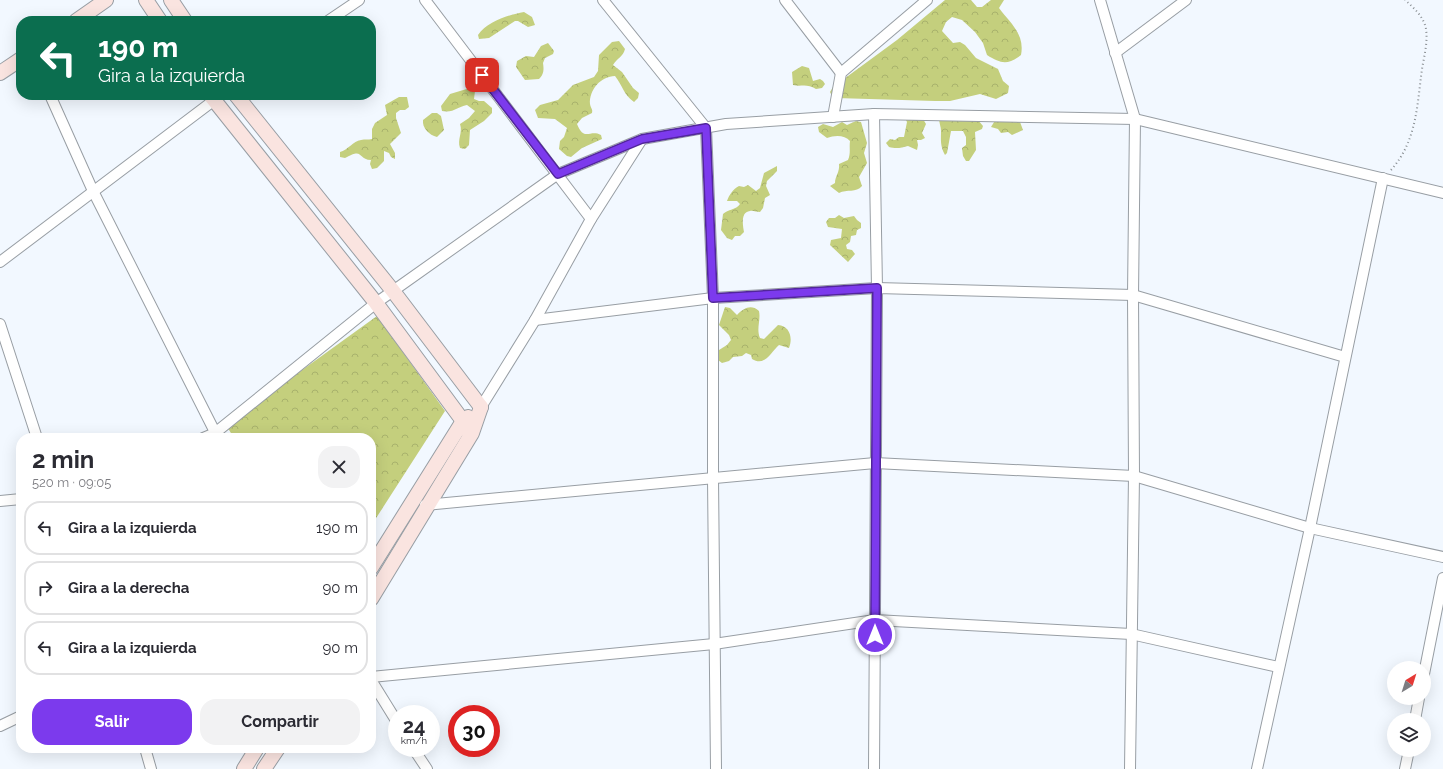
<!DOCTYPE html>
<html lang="es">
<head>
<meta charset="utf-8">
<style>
  body { margin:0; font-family:Raleway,sans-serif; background:#f2f2f3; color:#2b2b33; height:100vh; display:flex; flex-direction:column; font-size:15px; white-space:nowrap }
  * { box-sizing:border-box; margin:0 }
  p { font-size:13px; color:#7c7c81 }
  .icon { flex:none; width:22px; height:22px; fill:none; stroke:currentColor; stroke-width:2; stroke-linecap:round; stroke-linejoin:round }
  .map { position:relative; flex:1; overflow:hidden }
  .drawer { position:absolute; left:16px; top:433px; width:360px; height:320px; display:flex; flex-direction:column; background:#fff; border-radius:16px; box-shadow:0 4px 16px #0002 }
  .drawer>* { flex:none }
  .hud { position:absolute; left:16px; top:16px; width:360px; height:84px; border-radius:16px; box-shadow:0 4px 16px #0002; background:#0b6e4f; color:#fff; overflow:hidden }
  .needle { width:26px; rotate:38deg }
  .tools { position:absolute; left:1387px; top:661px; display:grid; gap:8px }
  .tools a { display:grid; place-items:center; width:44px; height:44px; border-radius:50%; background:#fff; box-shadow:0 4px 16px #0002; font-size:20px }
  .speed { position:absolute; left:388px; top:705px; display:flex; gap:8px; font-size:20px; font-weight:700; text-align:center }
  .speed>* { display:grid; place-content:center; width:52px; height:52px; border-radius:50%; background:#fff; box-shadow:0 4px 16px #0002; line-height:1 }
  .speed small { font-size:10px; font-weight:400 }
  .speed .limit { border:6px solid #d22; background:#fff; color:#111 }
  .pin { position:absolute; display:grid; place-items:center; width:34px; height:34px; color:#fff; margin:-17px; border-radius:8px; box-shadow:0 2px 6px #0006 }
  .me { position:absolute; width:44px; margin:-22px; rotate:0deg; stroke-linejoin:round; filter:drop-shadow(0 0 3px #0008) }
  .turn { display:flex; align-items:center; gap:14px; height:84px; padding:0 16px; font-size:18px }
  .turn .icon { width:52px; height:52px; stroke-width:2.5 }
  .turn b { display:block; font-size:28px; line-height:34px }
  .round { display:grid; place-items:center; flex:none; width:42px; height:42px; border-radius:16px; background:#f2f2f3 }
  .headline { display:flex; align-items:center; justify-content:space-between; height:68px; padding:0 16px }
  h1 { font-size:24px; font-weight:700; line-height:30px }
  .action { display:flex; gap:8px; margin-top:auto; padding:8px 16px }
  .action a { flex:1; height:46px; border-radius:16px; background:#7c3aed; color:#fff; font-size:16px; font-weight:700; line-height:46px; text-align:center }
  .action a+a { background:#f2f2f3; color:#2b2b33 }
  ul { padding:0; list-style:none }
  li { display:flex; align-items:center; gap:12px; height:54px; margin:0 8px 6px; padding:0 8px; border:2px solid #e1e1e2; border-radius:16px }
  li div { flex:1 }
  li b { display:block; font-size:15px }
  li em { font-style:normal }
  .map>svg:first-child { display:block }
</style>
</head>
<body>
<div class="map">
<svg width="1443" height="769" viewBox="0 0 1443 769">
  <defs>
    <pattern id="forest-crowns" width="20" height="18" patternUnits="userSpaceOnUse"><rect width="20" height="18" fill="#c4cf7d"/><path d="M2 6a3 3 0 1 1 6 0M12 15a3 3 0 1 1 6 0" fill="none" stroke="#a8b26c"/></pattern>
  </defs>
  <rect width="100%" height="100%" fill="#f2f8ff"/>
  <g fill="url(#forest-crowns)">
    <path d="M945 0H971L977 7H982L991 0H1004L999 8C1011 24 1025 34 1021 55 1008 65 1001 64 987 55L983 43 975 32 962 20 952 17 946 22 942 31 953 43 960 42 965 45 976 58 998 69 1003 81 1009 86 1008 93 996 99 980 94 950 101H935L836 98 832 96 830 92 833 87 897 40Z"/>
    <path d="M524 12 532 17 535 25 528 27 518 21H515L489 38 479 39 478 35C488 21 508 15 524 12Z"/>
    <path d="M619 41 625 49C623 57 617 58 613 65L622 72 633 88 639 93 638 98 634 102C623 94 623 86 615 76 601 76 589 90 590 104 591 109 593 109 592 113L582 118 577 124C584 142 590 129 601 135L602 139 582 148 571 157 567 156 559 149 560 141 564 137 567 128 555 119 538 118 535 110 540 105 558 100 573 85 594 77 598 71 599 55 612 42Z"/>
    <path d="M548 43 554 51 553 54 545 58 543 63C544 70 544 74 539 79L525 80 516 67 517 61 526 56 534 57 541 46Z"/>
    <path d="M802 66 809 68 813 81 820 79 823 81 825 84 822 88 816 89C807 83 801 87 793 85L792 72Z"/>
    <path d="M470 88 475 91 474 99 479 101H484L492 108V113L484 121 470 130 469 145 465 149 460 148C457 139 463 133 460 124L469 118 475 111 467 105C457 107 454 113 442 111L441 106 450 94Z"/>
    <path d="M399 97H407L409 107 405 110H400L396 113V118L401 133 390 144 395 153V159L391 157 389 153 384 151V161L377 168 372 169 370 164 371 160C357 159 364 147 345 158L340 157V152C348 150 353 141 361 140 365 139 368 140 372 139V129L375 123 387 115 385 105Z"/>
    <path d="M432 113H437L441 116 444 130 437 137C429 135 422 128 423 120Z"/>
    <path d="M905 118 923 119 926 124 922 133 925 138 921 140H917L918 145 917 150 908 146C901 148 896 149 889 147L886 143 890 139 895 140 899 137H904L907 122Z"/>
    <path d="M939 119 978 120 983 126 982 129 975 132 976 150 969 161H966L963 156 962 148 966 145V137L963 131H951L947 153 945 155C940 146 941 140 941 131 941 127 939 122 939 119Z"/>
    <polygon points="996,119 1020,122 1023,130 1012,135 1008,132 1001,133 998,129 991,127"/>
    <path d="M856 121 861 122 867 143 864 153 867 163 859 177 862 186C856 193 847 189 839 193L830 186 835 183C835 176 840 172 839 164L848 160C851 153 849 148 850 141 845 135 835 135 827 138L819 132 818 127 823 124 833 127 842 122 847 125Z"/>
    <path d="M777 166V171L767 181 766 186 770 195 765 198 763 208 760 212C757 212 752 210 750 211 740 212 743 226 744 232L740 236H735L732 240 727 238 721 230 723 214C728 209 736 210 740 204L737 201H727C729 195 733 189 739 186L744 187 748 185 756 191 760 188 764 173Z"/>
    <polygon points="839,215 844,218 854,216 857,220 861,223 861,228 857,230 856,235 851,236 850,242 846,245 847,249 852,250 855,254 848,262 830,245 831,240 841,238 842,229 828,227 826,222 829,218 835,218"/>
    <path d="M725 307 730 308 737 315C744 308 751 304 759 311 761 320 756 329 760 338L764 339 778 325C790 326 793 338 789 348L779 345C771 352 765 367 752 359L751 355 746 353 742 356 733 357 729 361 722 363 718 360 719 350 727 345 731 340 729 335 719 325Z"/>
    <polygon points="377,316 445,411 371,526 371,438 234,438 226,425"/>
  </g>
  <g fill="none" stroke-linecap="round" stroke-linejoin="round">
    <g stroke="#989ea4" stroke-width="12">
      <g id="street">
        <polyline points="425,0 591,219"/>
        <polyline points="603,0 706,128 713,298 713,479 716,769"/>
        <polyline points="785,0 841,73"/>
        <polyline points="1100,0 1135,119 1133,295 1134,476 1130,769"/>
        <polyline points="328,21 359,0"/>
        <polyline points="1115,53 1186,0"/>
        <polyline points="50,95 93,191 218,438"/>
        <polyline points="833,117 841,73 927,0"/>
        <polyline points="0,262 221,95"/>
        <polyline points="535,320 713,298 877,288 1133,295 1345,357"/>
        <polyline points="0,324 37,438"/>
        <polyline points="481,407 535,320 591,219 642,139"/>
        <polyline points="203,438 215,433 376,303 558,174 642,139 726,124 874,114 1135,119 1443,193"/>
        <polyline points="0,501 21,499"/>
        <polyline points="425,505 875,463 1134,476 1310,528 1443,557"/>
        <polyline points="1424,674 1443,578"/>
        <polyline points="371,677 714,644 875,620 1131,634 1278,667"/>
        <polyline points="371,680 397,722"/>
        <polyline points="1415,720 1419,698"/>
        <polyline points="0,726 21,716"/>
        <polyline points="145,748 151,769"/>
        <polyline points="413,748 427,769"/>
        <polyline points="874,769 877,288 874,114"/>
        <polyline points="1257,769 1310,528 1383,178"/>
        <polyline points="1405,769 1409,750"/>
      </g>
    </g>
    <g stroke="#989ea4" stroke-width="16">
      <g id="secondary">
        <polyline points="146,0 160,21"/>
        <polyline points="171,0 185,21"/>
        <polyline points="76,21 106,0"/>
        <polyline points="0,73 21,59"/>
        <polyline points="210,95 376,303 463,421 470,435"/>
        <polyline points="236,95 393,291 481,407"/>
        <polyline points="371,568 463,421 468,417"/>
        <polyline points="371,599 472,433 481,407"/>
        <polyline points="244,769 257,748"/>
        <polyline points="264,769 278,748"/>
      </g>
    </g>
    <path stroke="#898e92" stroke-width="2" stroke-dasharray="1 3" stroke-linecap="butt" d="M1391 170C1417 141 1417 105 1422 69 1424 57 1428 42 1426 29 1424 17 1414 8 1405 0"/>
    <use href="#street" stroke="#fff" stroke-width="10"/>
    <use href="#secondary" stroke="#fae4e0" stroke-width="14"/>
  </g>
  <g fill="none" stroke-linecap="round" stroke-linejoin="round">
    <g stroke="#51269a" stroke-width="10">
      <polyline id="route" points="482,75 558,174 642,139 706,128 713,298 877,288 875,635"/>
    </g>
    <use href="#route" stroke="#7c3aed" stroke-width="7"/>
  </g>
</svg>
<div class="tools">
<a><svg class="needle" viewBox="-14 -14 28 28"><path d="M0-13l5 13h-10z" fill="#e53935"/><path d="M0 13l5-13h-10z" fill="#7c7c81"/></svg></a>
<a><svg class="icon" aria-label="layers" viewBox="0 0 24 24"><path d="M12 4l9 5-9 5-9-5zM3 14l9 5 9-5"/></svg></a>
</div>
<div class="speed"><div>24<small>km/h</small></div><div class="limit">30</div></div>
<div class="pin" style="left:482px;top:75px;background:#d93025"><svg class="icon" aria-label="arrive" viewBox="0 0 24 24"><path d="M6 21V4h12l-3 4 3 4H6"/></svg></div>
<svg class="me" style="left:875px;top:635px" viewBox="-20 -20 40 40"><circle r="17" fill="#7c3aed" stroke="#fff" stroke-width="3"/><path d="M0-11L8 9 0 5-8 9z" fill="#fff"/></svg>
<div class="hud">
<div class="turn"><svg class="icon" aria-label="left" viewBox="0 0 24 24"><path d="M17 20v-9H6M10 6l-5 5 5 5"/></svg><div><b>190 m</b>Gira a la izquierda</div></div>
</div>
<section class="drawer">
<div class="headline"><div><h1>2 min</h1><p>520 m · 09:05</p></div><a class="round"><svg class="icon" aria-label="close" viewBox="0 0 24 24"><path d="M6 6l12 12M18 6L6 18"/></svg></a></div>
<ul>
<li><svg class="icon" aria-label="left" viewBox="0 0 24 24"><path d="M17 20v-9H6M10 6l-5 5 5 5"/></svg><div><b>Gira a la izquierda</b></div><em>190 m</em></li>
<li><svg class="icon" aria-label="right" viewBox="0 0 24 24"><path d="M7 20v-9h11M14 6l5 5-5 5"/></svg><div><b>Gira a la derecha</b></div><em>90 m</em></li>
<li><svg class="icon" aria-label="left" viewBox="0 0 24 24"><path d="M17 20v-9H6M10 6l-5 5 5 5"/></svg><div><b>Gira a la izquierda</b></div><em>90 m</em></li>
</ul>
<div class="action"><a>Salir</a><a>Compartir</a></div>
</section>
</div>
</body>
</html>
